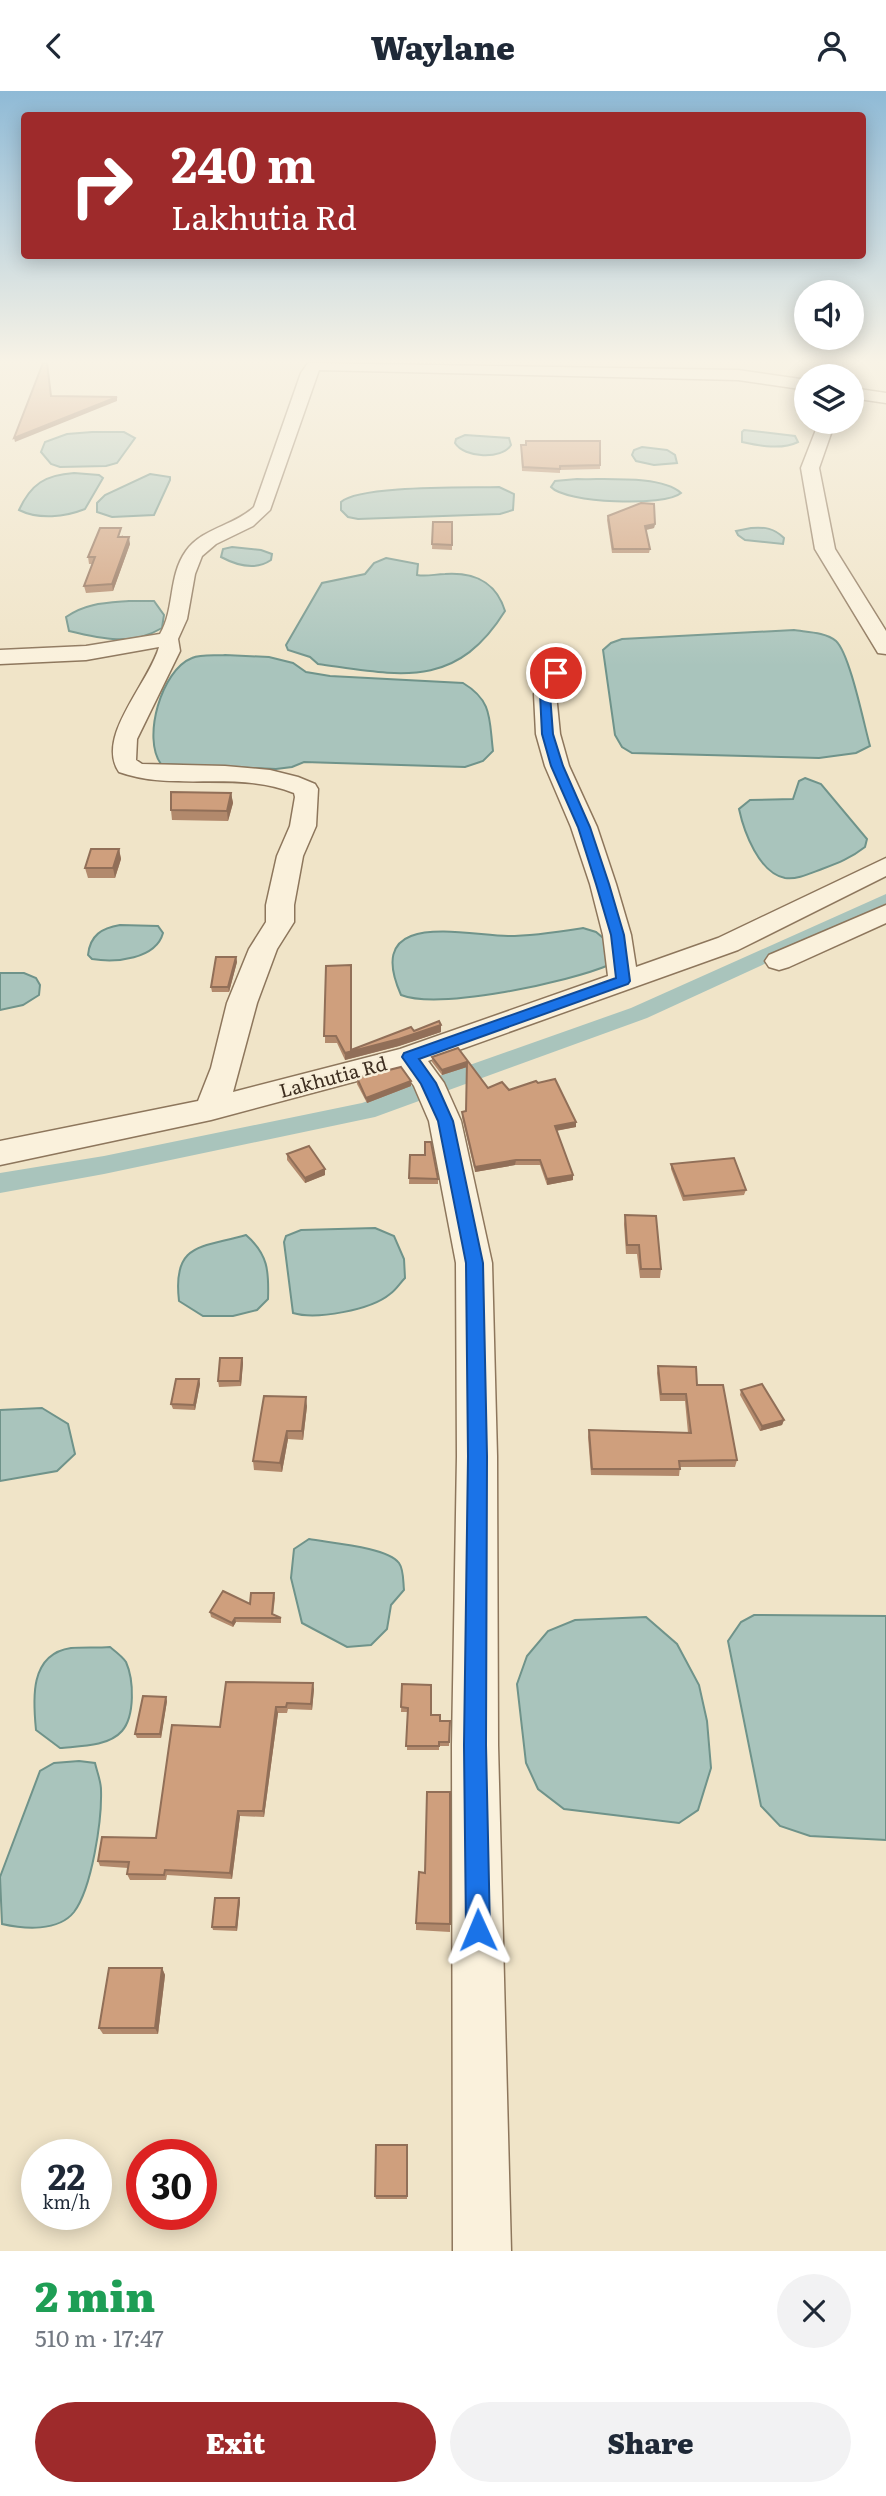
<!DOCTYPE html>
<html lang="en">
<head>
<meta charset="utf-8">
<style>
  body { margin:0; font-family:Literata,serif; background:#f2f2f3; color:#1f2937; height:100vh; display:flex; flex-direction:column; font-size:26px; white-space:nowrap }
  * { box-sizing:border-box; margin:0 }
  p { font-size:23px; color:#747a83 }
  .icon { flex:none; width:38px; height:38px; fill:none; stroke:currentColor; stroke-width:2; stroke-linecap:round; stroke-linejoin:round }
  .map { position:relative; height:2160px; overflow:hidden }
  .details { display:flex; flex-direction:column; background:#fff; flex:1 }
  .details>* { flex:none }
  .hud { position:absolute; left:21px; top:21px; width:845px; height:147px; border-radius:7px; box-shadow:0 4px 18px #0003; background:#9e2a2b; color:#fff; overflow:hidden }
  .buttons { position:absolute; left:794px; top:189px; display:grid; gap:14px }
  .buttons a { display:grid; place-items:center; width:70px; height:70px; border-radius:50%; background:#fff; box-shadow:0 4px 18px #0003; font-size:35px }
  .speed { position:absolute; left:21px; top:2048px; display:flex; gap:14px; font-size:35px; font-weight:700; text-align:center }
  .speed>* { display:grid; place-content:center; width:91px; height:91px; border-radius:50%; background:#fff; box-shadow:0 4px 18px #0003; line-height:1 }
  .speed small { font-size:18px; font-weight:400 }
  .speed .limit { border:10px solid #d22; background:#fff; color:#111 }
  .pin { position:absolute; display:grid; place-items:center; width:60px; height:60px; color:#fff; margin:-30px; border:4px solid #fff; border-radius:50%; box-shadow:0 2px 7px #0007 }
  .me { position:absolute; width:77px; margin:-38px; rotate:359deg; stroke-linejoin:round; filter:drop-shadow(0 0 5px #0008) }
  .turn { display:flex; align-items:center; gap:24px; height:147px; padding:0 35px; font-size:32px }
  .turn .icon { width:91px; height:91px; stroke-width:2.5 }
  .turn b { display:block; font-size:49px; line-height:60px }
  .round { display:grid; place-items:center; flex:none; width:74px; height:74px; border-radius:37px; background:#f2f2f3 }
  .headline { display:flex; align-items:center; justify-content:space-between; height:119px; padding:0 35px }
  h1 { font-size:42px; font-weight:800; line-height:52px; color:#1e9e55 }
  .cta { display:flex; gap:14px; margin-top:auto; padding:14px 35px }
  .cta a { flex:1; height:80px; border-radius:42px; background:#9e2a2b; color:#fff; font-size:28px; font-weight:800; line-height:80px; text-align:center }
  .cta a+a { background:#f2f2f3; color:#1f2937 }
  header { display:flex; justify-content:space-between; align-items:center; height:91px; padding:0 35px; background:#fff; font-size:32px; font-weight:800 }
  .map>svg:first-child { display:block }
</style>
</head>
<body>
<header><svg class="icon" aria-label="back" viewBox="0 0 24 24"><path d="M15 5l-7 7 7 7"/></svg>Waylane<svg class="icon" aria-label="person" viewBox="0 0 24 24"><circle cx="12" cy="8" r="4"/><path d="M4 21q1-7 8-7t8 7"/></svg></header>
<div class="map">
<svg width="886" height="2160" viewBox="0 0 886 2160">
  <rect width="100%" height="100%" fill="#f0e4c8"/>
  <g fill="#a9c4bc" stroke="#6f938a" stroke-width="2">
    <path d="M744 339 795 345 798 351C782 359 760 355 742 351V341Z"/>
    <polygon points="92,341 124,341 135,347 117,372 106,375 60,376 51,373 41,361 45,351 67,343"/>
    <path d="M465 344 509 347 511 354C502 369 464 367 455 352L456 348Z"/>
    <polygon points="642,356 667,359 675,364 677,372 654,374 636,370 632,364 634,359"/>
    <path d="M74 382 99 384 103 387 85 418C65 426 39 429 19 419 31 393 45 384 74 382Z"/>
    <polygon points="150,383 170,386 170,389 154,424 112,426 97,421 97,412 105,404"/>
    <path d="M577 388C604 389 661 384 681 402 665 416 565 412 551 396L555 390Z"/>
    <path d="M499 396 514 403 513 419 500 423 358 428 348 426 341 419V411C360 394 468 397 499 396Z"/>
    <path d="M751 437C765 436 774 437 784 447L783 453 745 449 738 444 736 440Z"/>
    <path d="M232 456 261 459 272 463 271 469C255 480 236 474 221 466L223 458Z"/>
    <path d="M386 467 418 473 417 484C427 486 435 483 445 483 475 481 496 491 505 520 455 600 399 584 318 573L310 566 288 559 286 554 322 492 365 483 374 472Z"/>
    <path d="M129 510H154L164 524 162 537C132 555 102 548 69 540L66 526C86 512 105 512 129 510Z"/>
    <path d="M794 539C806 541 826 541 836 550 850 563 864 634 870 655L856 662 819 667 632 662 622 656 615 644 603 559 611 552 622 548Z"/>
    <path d="M225 564 269 566 293 572 306 581 330 585 463 592C493 610 489 628 493 660L483 670 465 676 304 671 292 676 276 678 161 673C142 648 161 579 192 567 201 563 215 565 225 564Z"/>
    <path d="M805 687 821 693 867 748 865 756C851 767 838 772 822 778 811 782 797 789 785 787 759 782 744 741 739 718L750 709 793 708 799 690Z"/>
    <path d="M120 834 158 835 163 842C156 868 116 872 92 868L88 864C90 844 102 837 120 834Z"/>
    <path d="M583 837 596 841 608 851 609 874C569 891 440 919 401 904 363 818 462 844 508 845 534 845 558 841 583 837Z"/>
    <polygon points="0,882 24,882 36,887 40,894 39,904 23,914 0,919"/>
    <path d="M375 1137 394 1145 404 1168 405 1187C400 1192 396 1199 390 1203 371 1219 316 1229 293 1222L284 1151 286 1145 301 1139Z"/>
    <path d="M246 1144C268 1163 269 1180 268 1208L257 1219 233 1225H203L179 1210C172 1151 202 1157 246 1144Z"/>
    <polygon points="42,1317 68,1333 75,1363 57,1380 0,1390 0,1319"/>
    <path d="M309 1448C330 1452 387 1456 399 1472 404 1479 403 1491 404 1499L391 1514 387 1538 371 1554 347 1556 302 1532 291 1487 294 1458Z"/>
    <polygon points="754,1524 886,1525 886,1749 810,1745 780,1735 761,1715 728,1550 741,1531"/>
    <polygon points="646,1526 677,1553 699,1594 707,1630 711,1677 698,1719 679,1732 564,1718 538,1698 526,1672 517,1593 527,1565 548,1540 575,1529"/>
    <path d="M110 1556C115 1560 123 1566 126 1571 134 1589 135 1625 122 1640 108 1656 79 1655 60 1657L36 1639C33 1609 29 1563 71 1557 84 1556 97 1557 110 1556Z"/>
    <path d="M79 1670 95 1672C97 1681 101 1690 101 1699 102 1729 92 1797 74 1821 58 1841 24 1838 2 1833L0 1786 40 1680 54 1672Z"/>
  </g>
  <g fill="none" stroke-linecap="round" stroke-linejoin="round">
    <polygon fill="#a9c4bc" fill-rule="evenodd" points="886,803 886,817 647,927 375,1026 104,1083 0,1102 0,1082 104,1065 362,1012 631,917"/>
    <g stroke="#8d765c" stroke-width="3">
      <g id="minor">
        <path d="M308 272 738 279 807 289V299L738 289 319 279 270 419 253 435 216 453 202 465 195 483 187 528 178 548 180 560 137 648 136 669 142 673 225 675 270 679 298 686 315 693 318 698 316 735 303 765 294 814V831L277 858 257 912 233 1001 400 958 608 885 603 844 590 793 571 736 545 675 536 643 534 603 548 577H564L567 582 556 603 560 643 569 675 597 736 616 793 631 844 636 876 718 847 886 767V785L738 859 428 970 444 992 461 1030 492 1172 497 1365 498 1654 511 2160H453L452 1654 457 1365 456 1172 429 1030 414 995 402 978 211 1029 0 1074V1050L198 1010 211 977 227 912 249 858 266 831V814L277 765 290 735 295 706 294 702C238 679 174 701 119 681 95 646 149 592 159 556L86 569 0 573V559L86 555 160 543C175 518 168 485 186 460 202 437 234 435 254 416L301 282Z"/>
        <polygon points="826,272 842,272 844,285 828,285"/>
        <polygon points="852,297 886,302 886,312 852,307"/>
        <polygon points="819,331 835,331 819,377 835,458 886,540 886,563 878,562 875,557 815,458 801,377"/>
        <polygon points="886,814 886,832 789,876 779,879 769,876 765,870 769,864"/>
      </g>
    </g>
    <use href="#minor" fill="#faf1dc" fill-rule="evenodd"/>
  </g>
  <g fill="#b2896c">
    <polygon points="521,354 600,374 600,378 560,379 560,382 522,380"/>
    <polygon points="608,425 655,433 654,437 646,439 650,458 649,462 612,462 607,429"/>
    <polygon points="433,431 452,431 452,459 432,458"/>
    <polygon points="123,444 122,446 130,453 113,500 86,502 84,495 93,473 89,473 88,466"/>
    <polygon points="231,702 233,712 228,730 172,729 171,719"/>
    <polygon points="119,758 121,768 115,787 88,787 85,777"/>
    <polygon points="236,866 237,871 229,901 212,901 211,896"/>
    <polygon points="326,875 352,958 414,940 441,941 399,955 345,969 337,952 325,952"/>
    <polygon points="458,957 488,997 509,999 576,1031 576,1036 556,1040 573,1084 573,1089 547,1094 540,1074 515,1074 475,1081 462,1026 462,1021 466,1020 467,976 442,984 432,971 432,966"/>
    <polygon points="357,987 411,990 411,995 367,1012 357,993"/>
    <polygon points="287,1063 325,1078 325,1084 305,1092 287,1069"/>
    <polygon points="410,1064 425,1064 438,1088 438,1093 409,1093"/>
    <polygon points="671,1073 746,1099 744,1104 683,1110 671,1078"/>
    <polygon points="625,1124 661,1178 660,1187 640,1187 637,1163 626,1163 624,1133"/>
    <polygon points="242,1267 243,1272 241,1295 219,1296 218,1290"/>
    <polygon points="658,1275 697,1294 737,1369 735,1376 680,1376 679,1385 591,1384 588,1346 589,1339 688,1342 685,1310 660,1310 657,1282"/>
    <polygon points="199,1288 200,1293 195,1319 173,1318 171,1313"/>
    <polygon points="741,1299 784,1329 782,1334 760,1340 740,1304"/>
    <polygon points="307,1315 303,1349 288,1348 282,1381 254,1379 253,1370"/>
    <polygon points="274,1502 275,1507 273,1524 281,1527 281,1532 236,1531 233,1536 211,1526 210,1521 250,1513"/>
    <polygon points="402,1593 431,1624 440,1630 450,1630 449,1655 439,1655 439,1659 407,1659 408,1621 401,1621"/>
    <polygon points="314,1598 312,1619 288,1618 287,1622 278,1622 264,1726 240,1725 232,1788 167,1784 166,1789 130,1789 127,1783 128,1777 100,1775 98,1770 156,1747 220,1636"/>
    <polygon points="167,1610 161,1647 137,1647 135,1643"/>
    <polygon points="450,1701 450,1841 416,1839 416,1832 425,1782"/>
    <polygon points="239,1807 240,1810 237,1840 213,1839 212,1836"/>
    <polygon points="162,1877 165,1884 158,1943 103,1943 99,1937"/>
    <polygon points="407,2054 407,2108 376,2108 375,2105"/>
  </g>
  <g fill="#916f58">
    <polygon points="117,306 117,310 15,351 14,347"/>
    <polygon points="655,433 654,437 645,439 645,435"/>
    <polygon points="129,446 130,453 113,500 112,493"/>
    <polygon points="231,702 233,712 228,730 227,720"/>
    <polygon points="119,758 121,768 115,787 113,777"/>
    <polygon points="236,866 237,871 229,901 228,896"/>
    <polygon points="441,934 441,941 399,955 345,969 345,962"/>
    <polygon points="467,971 467,976 442,984 442,979"/>
    <polygon points="411,990 411,995 367,1012 366,1007"/>
    <polygon points="576,1031 576,1036 554,1040 555,1035"/>
    <polygon points="516,1069 515,1074 475,1081 475,1076"/>
    <polygon points="325,1078 325,1084 305,1092 305,1087"/>
    <polygon points="573,1084 573,1089 547,1094 547,1088"/>
    <polygon points="242,1267 243,1272 241,1295 240,1290"/>
    <polygon points="199,1288 200,1293 195,1319 194,1314"/>
    <polygon points="306,1306 307,1315 303,1349 302,1340"/>
    <polygon points="784,1329 782,1334 760,1340 762,1335"/>
    <polygon points="287,1340 288,1348 282,1381 280,1372"/>
    <polygon points="235,1527 236,1531 233,1536 232,1532"/>
    <polygon points="313,1592 314,1598 312,1619 311,1613"/>
    <polygon points="166,1606 167,1610 161,1647 160,1643"/>
    <polygon points="276,1616 278,1622 264,1726 263,1720"/>
    <polygon points="238,1720 240,1725 232,1788 230,1782"/>
    <polygon points="239,1807 240,1810 237,1840 236,1836"/>
    <polygon points="162,1877 165,1884 158,1943 155,1937"/>
  </g>
  <g fill="#cf9f7d" stroke="#916f58" stroke-width="2">
    <polygon points="43,272 47,272 51,305 117,306 14,347"/>
    <polygon points="526,350 600,350 600,374 560,375 560,378 523,376 521,354 526,354"/>
    <polygon points="641,412 654,413 655,433 645,435 650,458 613,458 608,425"/>
    <polygon points="433,431 452,431 452,454 432,453"/>
    <polygon points="100,437 121,437 118,446 129,446 112,493 84,495 95,466 88,466"/>
    <polygon points="171,701 231,702 227,720 171,719"/>
    <polygon points="91,758 119,758 113,777 85,777"/>
    <polygon points="216,866 236,866 228,896 211,896"/>
    <polygon points="351,874 351,959 411,936 414,940 439,930 441,934 399,948 345,962 336,945 324,945 326,875"/>
    <polygon points="458,957 488,997 502,991 509,999 536,990 538,992 555,988 576,1031 555,1035 573,1084 547,1088 540,1069 516,1069 475,1076 462,1021 466,1020 467,971 442,979 432,966"/>
    <polygon points="401,976 411,990 366,1007 357,987"/>
    <polygon points="425,1051 431,1051 438,1088 409,1087 410,1064 425,1064"/>
    <polygon points="309,1055 325,1078 305,1087 287,1063"/>
    <polygon points="734,1067 746,1099 684,1105 671,1073"/>
    <polygon points="625,1124 656,1125 661,1178 641,1178 639,1154 627,1154"/>
    <polygon points="220,1267 242,1267 240,1290 218,1290"/>
    <polygon points="658,1275 696,1276 697,1294 723,1294 737,1369 679,1370 680,1378 592,1378 589,1339 691,1342 686,1303 661,1303"/>
    <polygon points="176,1288 199,1288 194,1314 171,1313"/>
    <polygon points="762,1293 784,1329 762,1335 741,1299"/>
    <polygon points="264,1305 306,1306 302,1340 287,1340 280,1372 253,1370"/>
    <polygon points="223,1500 250,1513 251,1502 274,1502 272,1523 281,1527 235,1527 232,1532 210,1521"/>
    <polygon points="226,1591 313,1592 311,1613 287,1612 286,1616 276,1616 263,1720 238,1720 230,1782 165,1779 164,1784 127,1783 129,1771 98,1770 102,1746 156,1747 172,1634 220,1636"/>
    <polygon points="402,1593 431,1594 431,1624 440,1624 440,1630 450,1630 449,1651 439,1651 439,1655 406,1655 408,1617 401,1616"/>
    <polygon points="143,1605 166,1606 160,1643 135,1643"/>
    <polygon points="427,1701 450,1701 450,1833 416,1832 419,1781 425,1782"/>
    <polygon points="215,1807 239,1807 236,1836 212,1836"/>
    <polygon points="109,1877 162,1877 155,1937 99,1937"/>
    <polygon points="376,2054 407,2054 407,2105 375,2105"/>
  </g>
  <linearGradient id="sky" x2="0" y2="1"><stop stop-color="#8fbad6"/><stop offset="0.47" stop-color="#f8f3e6"/><stop offset="1" stop-color="#f8f3e6" stop-opacity="0"/></linearGradient>
  <rect width="886" height="575" fill="url(#sky)"/>
  <polygon fill="#1a73e8" stroke="#114b97" stroke-width="2" points="552,580 561,582 550,603 553,643 563,675 590,736 609,793 624,844 630,890 628,893 419,968 436,992 453,1030 483,1172 487,1365 486,1654 490,1839 487,1848 478,1851 470,1848 466,1839 464,1654 468,1365 466,1172 438,1030 421,993 402,966 404,962 616,887 611,844 596,793 578,736 551,675 542,643 540,603"/>
  <g text-anchor="middle" stroke-width="5" stroke-linejoin="round" paint-order="stroke">
    <g font-size="19" fill="#3d2e20" stroke="#f7eed8">
      <text transform="translate(333 986) rotate(-15)" y="7">Lakhutia Rd</text>
    </g>
  </g>
</svg>
<div class="buttons">
<a><svg class="icon" aria-label="sound" viewBox="0 0 24 24"><path d="M4 9h4l5-4v14l-5-4H4zM17 9q2 3 0 6"/></svg></a>
<a><svg class="icon" aria-label="layers" viewBox="0 0 24 24"><path d="M12 4l9 5-9 5-9-5zM3 14l9 5 9-5"/></svg></a>
</div>
<div class="speed"><div>22<small>km/h</small></div><div class="limit">30</div></div>
<div class="pin" style="left:556px;top:582px;background:#d93025"><svg class="icon" aria-label="arrive" viewBox="0 0 24 24"><path d="M6 21V4h12l-3 4 3 4H6"/></svg></div>
<svg class="me" style="left:478px;top:1839px" viewBox="-20 -20 40 40"><path d="M0-17L14 15 0 8-14 15z" fill="#1a73e8" stroke="#fff" stroke-width="4"/></svg>
<div class="hud">
<div class="turn"><svg class="icon" aria-label="right" viewBox="0 0 24 24"><path d="M7 20v-9h11M14 6l5 5-5 5"/></svg><div><b>240 m</b>Lakhutia Rd</div></div>
</div>
</div>
<section class="details">
<div class="headline"><div><h1>2 min</h1><p>510 m · 17:47</p></div><a class="round"><svg class="icon" aria-label="close" viewBox="0 0 24 24"><path d="M6 6l12 12M18 6L6 18"/></svg></a></div>
<div class="cta"><a>Exit</a><a>Share</a></div>
</section>
</body>
</html>
